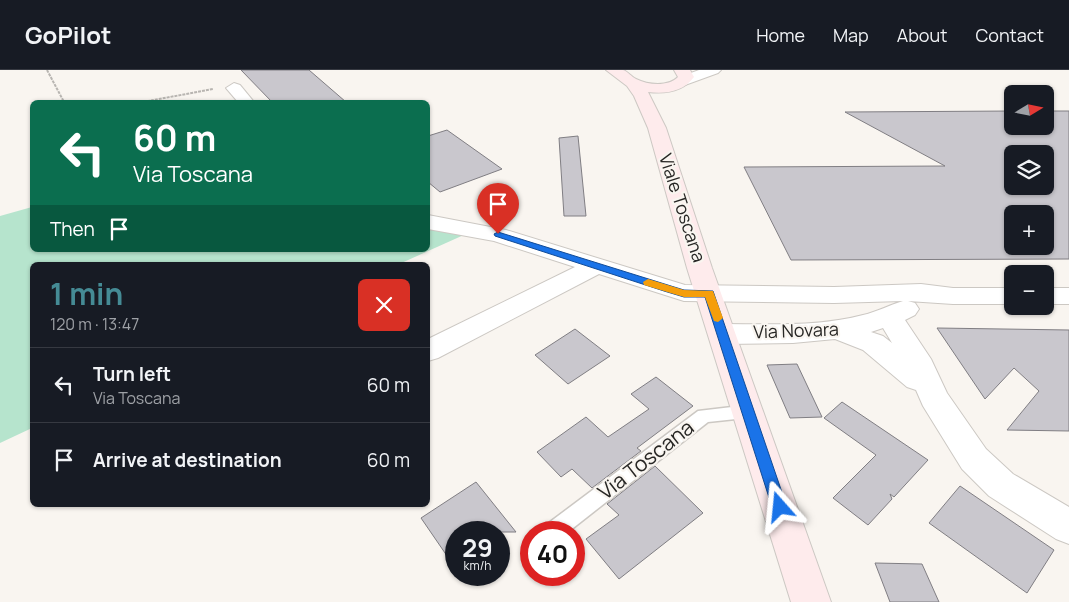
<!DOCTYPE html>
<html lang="en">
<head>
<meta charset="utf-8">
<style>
  body { margin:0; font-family:Manrope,sans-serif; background:#242831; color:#f1f3f6; height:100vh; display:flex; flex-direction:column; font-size:19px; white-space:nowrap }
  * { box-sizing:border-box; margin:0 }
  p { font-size:16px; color:#9ea1a6 }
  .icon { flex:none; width:28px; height:28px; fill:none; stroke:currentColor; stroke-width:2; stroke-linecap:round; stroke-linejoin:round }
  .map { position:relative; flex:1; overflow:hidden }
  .drawer { position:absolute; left:30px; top:192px; width:400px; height:245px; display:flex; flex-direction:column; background:#171b24; border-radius:8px; box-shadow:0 1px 4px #0004 }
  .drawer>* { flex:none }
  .top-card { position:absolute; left:30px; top:30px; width:400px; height:152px; border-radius:8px; box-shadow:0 1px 4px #0004; background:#0b6e4f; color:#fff; overflow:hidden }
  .needle { width:32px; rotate:80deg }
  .controls { position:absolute; left:1004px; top:15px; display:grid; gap:10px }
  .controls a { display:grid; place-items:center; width:50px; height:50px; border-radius:8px; background:#171b24; box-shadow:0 1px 4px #0004; font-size:25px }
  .speed { position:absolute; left:445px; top:451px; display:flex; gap:10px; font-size:25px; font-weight:700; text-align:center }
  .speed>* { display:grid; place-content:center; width:65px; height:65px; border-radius:50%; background:#171b24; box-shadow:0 1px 4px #0004; line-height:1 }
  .speed small { font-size:12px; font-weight:400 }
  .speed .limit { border:8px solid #d22; background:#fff; color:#111 }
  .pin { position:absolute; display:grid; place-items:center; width:42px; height:42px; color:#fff; margin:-51px -21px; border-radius:50% 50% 50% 0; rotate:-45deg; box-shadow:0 0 5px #0007 }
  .pin .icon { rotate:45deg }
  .me { position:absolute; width:55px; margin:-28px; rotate:342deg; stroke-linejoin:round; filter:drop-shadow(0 0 4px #0008) }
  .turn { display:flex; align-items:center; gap:18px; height:105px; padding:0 20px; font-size:22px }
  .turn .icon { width:65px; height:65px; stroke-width:2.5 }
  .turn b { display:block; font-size:35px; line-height:42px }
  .then { display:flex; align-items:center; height:48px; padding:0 20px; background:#0003; gap:10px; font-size:19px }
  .round { display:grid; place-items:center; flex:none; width:52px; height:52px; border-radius:8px; background:#242831 }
  .head { display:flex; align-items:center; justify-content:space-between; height:85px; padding:0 20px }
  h1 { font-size:30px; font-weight:700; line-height:38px; color:#458b95 }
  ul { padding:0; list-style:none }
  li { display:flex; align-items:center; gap:15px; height:75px; padding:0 20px; border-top:1px solid #363941 }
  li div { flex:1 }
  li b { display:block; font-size:19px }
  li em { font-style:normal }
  header { display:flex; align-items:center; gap:30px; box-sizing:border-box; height:70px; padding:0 25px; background:#171b24; border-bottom:1px solid #363941 }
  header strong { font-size:24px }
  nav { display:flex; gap:28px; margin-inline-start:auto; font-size:18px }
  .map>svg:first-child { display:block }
</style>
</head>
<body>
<header>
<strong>GoPilot</strong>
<nav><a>Home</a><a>Map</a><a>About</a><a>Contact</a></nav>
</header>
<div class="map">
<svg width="1069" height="532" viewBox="0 0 1069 532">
  <rect width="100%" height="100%" fill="#f9f5f0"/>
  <polygon fill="#b6e4cd" points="32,137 32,180 428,180 428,158 466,164 397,195 32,195 32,358 0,373 0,146"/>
  <g fill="#c9c7cd" stroke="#807e83" fill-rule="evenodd">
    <polygon points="241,0 309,0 346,32 272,32"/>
    <path d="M1012 41V56H1045V41H1069V189L791 190 744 97 945 96 845 42ZM1012 84H1045V116H1012ZM1012 144H1045V176H1012Z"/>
    <polygon points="447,60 502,99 440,122 428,112 428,66"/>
    <polygon points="578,66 586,146 564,146 559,68"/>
    <polygon points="937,258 1069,260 1069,361 1007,360 1039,321 1014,298 985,329"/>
    <polygon points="575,259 610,286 568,314 535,285"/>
    <polygon points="797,294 822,347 790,348 767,295"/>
    <polygon points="656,307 693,336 637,378 641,381 592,418 572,399 561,407 537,382 586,347 608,367 649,339 631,324"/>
    <polygon points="842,332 928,390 894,427 890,424 892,429 868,455 833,428 876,385 824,348"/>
    <polygon points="655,396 703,443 619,509 586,469 619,445 607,434"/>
    <polygon points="476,412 516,462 456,462 456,499 421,448"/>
    <polygon points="960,416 1054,480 1027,523 929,453"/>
    <polygon points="875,493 922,494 939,532 890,532"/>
  </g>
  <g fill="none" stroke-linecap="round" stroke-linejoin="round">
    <g stroke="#ccc8c3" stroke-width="3">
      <polygon id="lane" points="749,335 755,337 757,342 755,347 708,352 568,462 543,462 546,455 698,341"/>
    </g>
    <g stroke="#ccc8c3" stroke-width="2">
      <g id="street">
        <polygon points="699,0 721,0 718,3 685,15 677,10 680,7"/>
        <polygon points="234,13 240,15 254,32 238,32 226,18"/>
        <path d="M428 145 506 160 685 215 834 217 921 214 953 218H1012V234H953L908 231 915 233 919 239 915 245 905 250 931 289 947 323 986 379 1013 404 1069 437V474L1056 469 989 426 962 399 923 336 916 320 907 317 863 280 835 269 793 273 723 274 713 271 709 264 713 257 723 254C769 254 818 257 863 245 877 242 889 235 903 231L834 233 684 231 599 204 438 288 428 291V269L575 197 494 171 428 159ZM883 258 892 273 883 266 871 262Z"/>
        <rect x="1045" y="218" width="24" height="16"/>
      </g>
    </g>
    <g stroke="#ccc8c3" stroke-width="2">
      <path id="secondary" d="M606 0C611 0 618 0 623 0 627 1 632 7 636 9 648 15 668 17 678 7L674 0H690L694 7C683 22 666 24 648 22L666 58 712 198 831 532H791L687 198 648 58 634 26 627 16Z"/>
    </g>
    <g stroke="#b8b5b1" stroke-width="2" stroke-dasharray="3 1" stroke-linecap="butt">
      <polyline points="47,0 64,32"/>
      <polyline points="143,32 213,19"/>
    </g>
    <use href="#lane" fill="#fff" fill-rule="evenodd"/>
    <use href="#street" fill="#fff" fill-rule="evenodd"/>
    <use href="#secondary" fill="#feebec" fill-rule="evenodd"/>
  </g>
  <polygon fill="#1a73e8" stroke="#114b97" points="498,162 671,216 684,220 713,221 787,437 785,442 780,444 774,442 772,437 705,227 684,227 664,221 495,166 494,164"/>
  <polygon fill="#f59e0b" points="648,209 684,220 713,221 723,248 718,252 714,251 705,227 684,227 644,215 643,212"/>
  <g text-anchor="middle" stroke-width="4.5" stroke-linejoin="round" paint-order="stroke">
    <g font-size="18" fill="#282725" stroke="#f9f5f0">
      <text transform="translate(682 138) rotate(72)" y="6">Viale Toscana</text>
      <text transform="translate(796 261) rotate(-2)" y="6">Via Novara</text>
    </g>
    <g font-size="21" fill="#282725" stroke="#f9f5f0">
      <text transform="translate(646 390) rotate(-38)" y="7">Via Toscana</text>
    </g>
  </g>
</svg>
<div class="controls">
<a><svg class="needle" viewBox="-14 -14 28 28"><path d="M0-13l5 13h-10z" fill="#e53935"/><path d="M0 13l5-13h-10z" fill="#9ea1a6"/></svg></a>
<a><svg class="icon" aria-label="layers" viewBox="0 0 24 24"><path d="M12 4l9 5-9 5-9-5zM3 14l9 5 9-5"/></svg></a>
<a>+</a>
<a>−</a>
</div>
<div class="speed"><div>29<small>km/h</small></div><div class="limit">40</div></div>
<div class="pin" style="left:498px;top:164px;background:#d93025"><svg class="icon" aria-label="arrive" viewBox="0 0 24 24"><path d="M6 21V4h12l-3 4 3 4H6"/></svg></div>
<svg class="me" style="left:780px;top:437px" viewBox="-20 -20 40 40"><path d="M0-17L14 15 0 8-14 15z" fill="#1a73e8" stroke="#fff" stroke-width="4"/></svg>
<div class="top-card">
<div class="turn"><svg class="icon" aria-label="left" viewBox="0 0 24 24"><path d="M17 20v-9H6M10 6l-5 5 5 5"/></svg><div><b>60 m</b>Via Toscana</div></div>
<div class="then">Then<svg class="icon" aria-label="arrive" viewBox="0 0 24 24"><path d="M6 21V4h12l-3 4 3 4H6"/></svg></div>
</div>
<section class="drawer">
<div class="head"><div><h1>1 min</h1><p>120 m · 13:47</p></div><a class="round" style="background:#d93025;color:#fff"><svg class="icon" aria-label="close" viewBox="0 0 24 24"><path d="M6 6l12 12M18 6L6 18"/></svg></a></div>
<ul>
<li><svg class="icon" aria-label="left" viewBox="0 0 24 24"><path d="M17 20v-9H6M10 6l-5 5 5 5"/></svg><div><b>Turn left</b><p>Via Toscana</p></div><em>60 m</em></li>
<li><svg class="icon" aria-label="arrive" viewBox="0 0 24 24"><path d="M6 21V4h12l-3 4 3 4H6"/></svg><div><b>Arrive at destination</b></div><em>60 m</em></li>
</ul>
</section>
</div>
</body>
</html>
